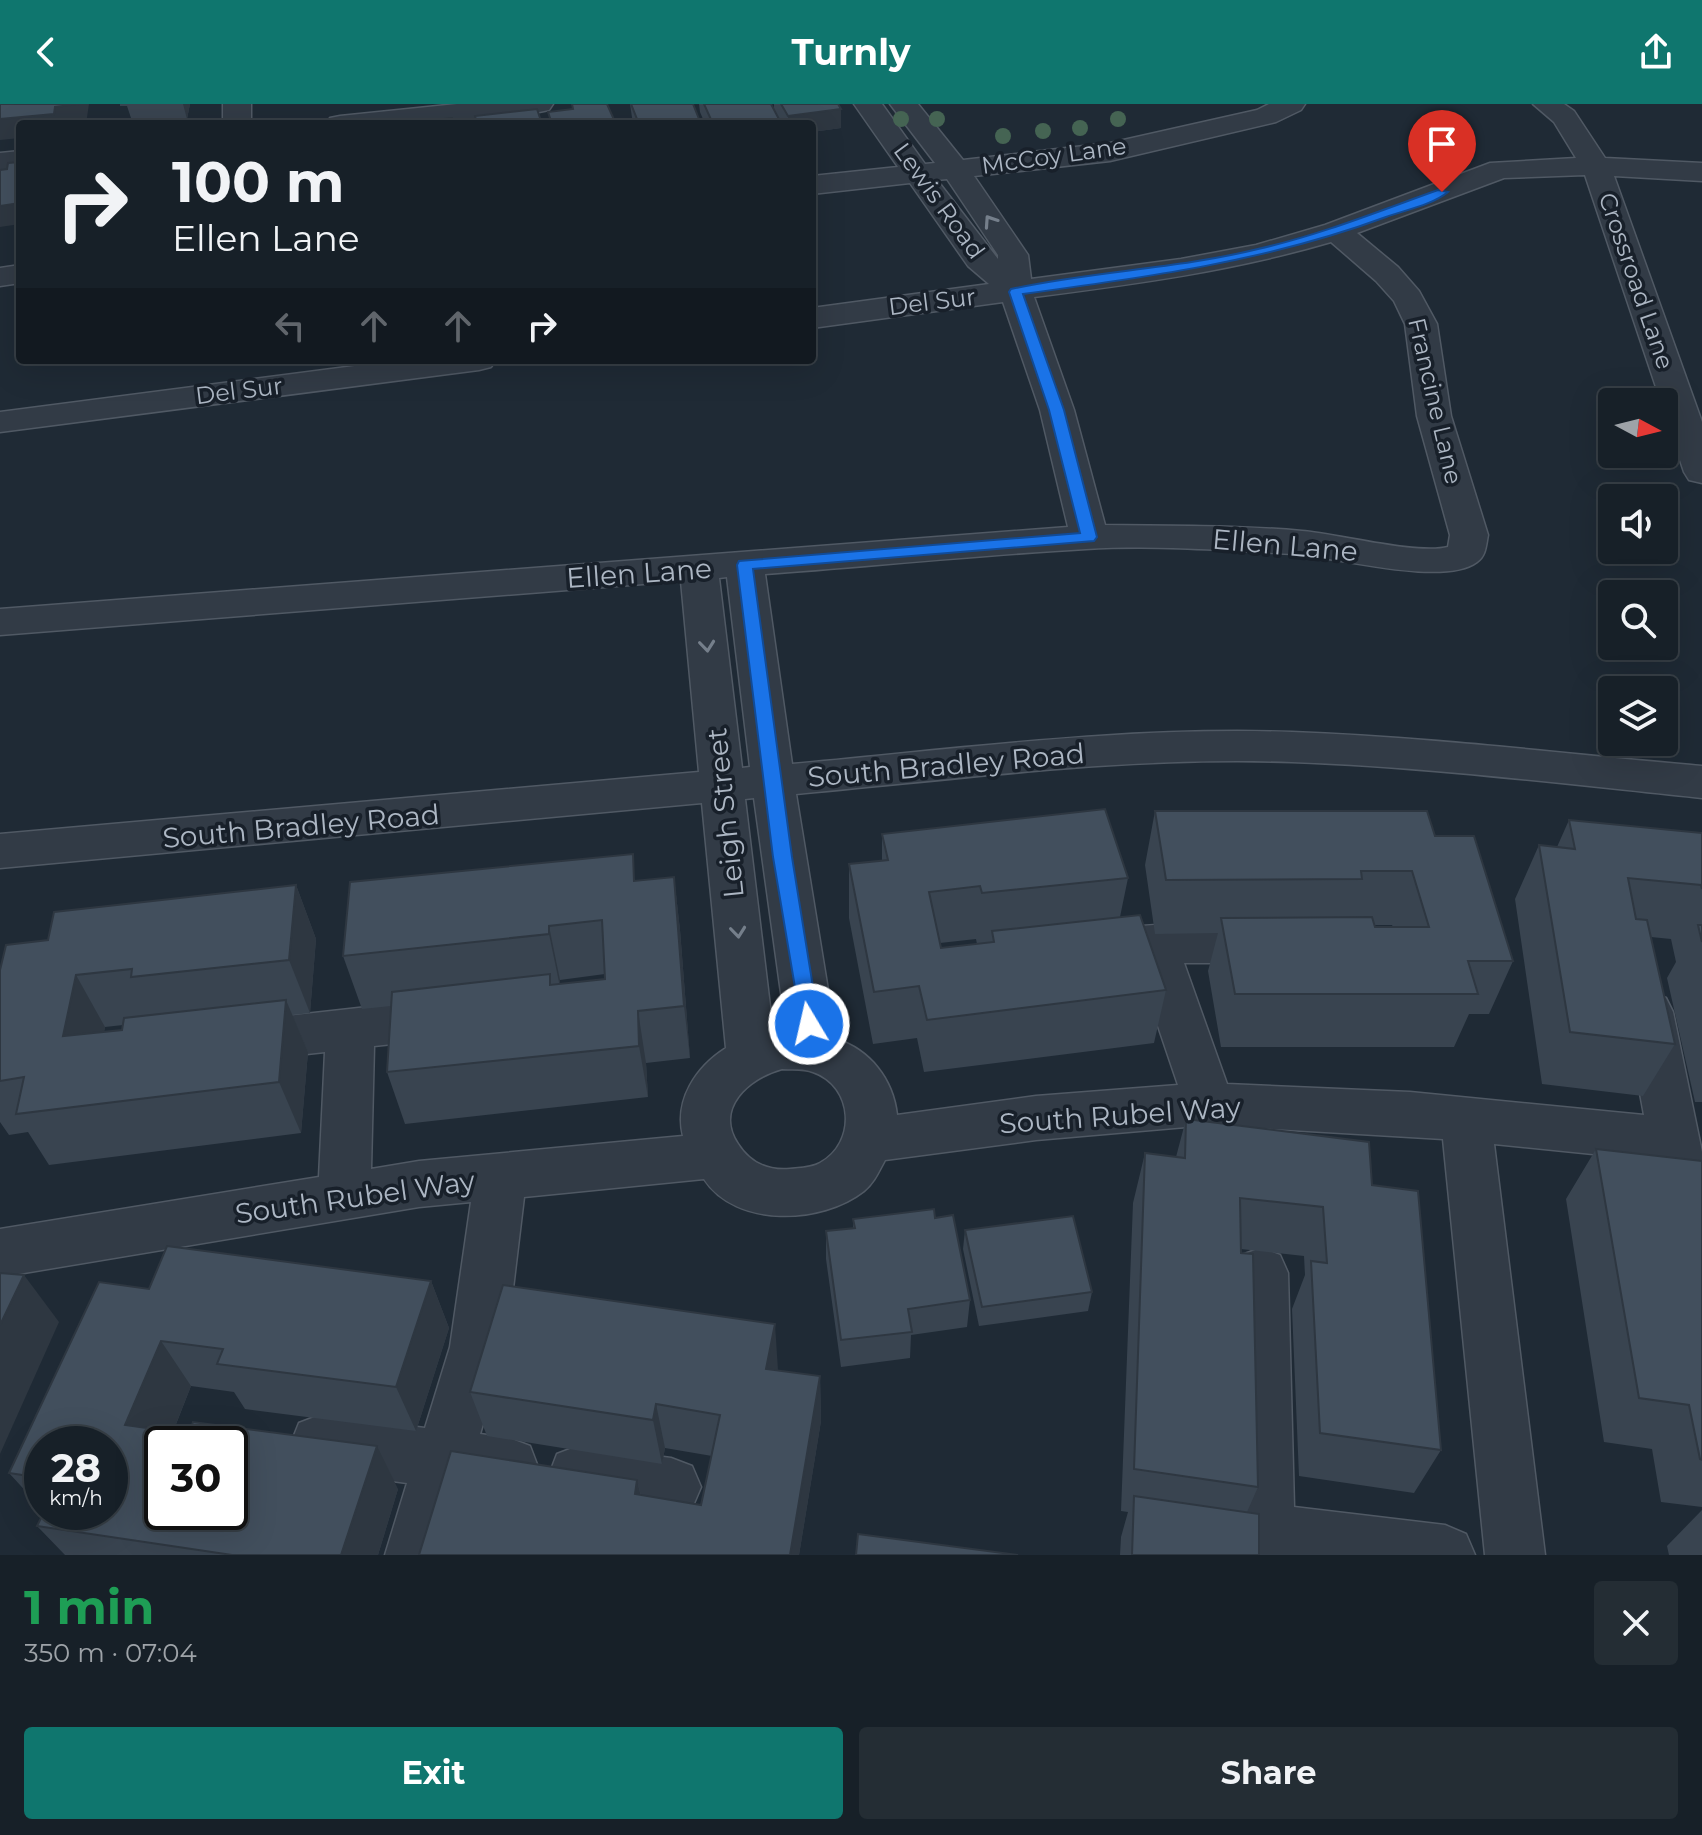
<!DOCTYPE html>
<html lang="en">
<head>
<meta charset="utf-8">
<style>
  body { margin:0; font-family:Montserrat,sans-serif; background:#242d34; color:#f1f3f6; height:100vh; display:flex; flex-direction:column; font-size:30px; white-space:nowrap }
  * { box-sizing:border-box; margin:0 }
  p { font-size:26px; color:#9ea3a8 }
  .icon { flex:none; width:44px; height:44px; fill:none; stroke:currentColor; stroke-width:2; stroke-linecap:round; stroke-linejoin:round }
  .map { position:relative; height:1451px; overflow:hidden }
  .drawer { display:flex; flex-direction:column; background:#172028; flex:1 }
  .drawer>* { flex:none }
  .hud { position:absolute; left:16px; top:16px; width:800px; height:244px; border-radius:8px; box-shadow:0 8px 32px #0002,0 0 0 2px #363e45; background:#172028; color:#f1f3f6; overflow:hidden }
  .needle { width:52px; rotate:97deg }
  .controls { position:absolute; left:1598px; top:284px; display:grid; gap:16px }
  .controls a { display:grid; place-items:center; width:80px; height:80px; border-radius:8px; background:#172028; box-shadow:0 8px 32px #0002,0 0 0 2px #363e45; font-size:40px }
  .speed { position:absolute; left:24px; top:1322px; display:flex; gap:16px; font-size:40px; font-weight:700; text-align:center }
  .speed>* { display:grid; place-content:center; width:104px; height:104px; border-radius:50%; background:#172028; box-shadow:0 8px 32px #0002,0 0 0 2px #363e45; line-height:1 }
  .speed small { font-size:20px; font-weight:400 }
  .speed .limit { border:4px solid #111; border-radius:12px; background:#fff; color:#111 }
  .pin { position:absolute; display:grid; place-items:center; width:68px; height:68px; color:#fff; margin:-82px -34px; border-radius:50% 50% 50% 0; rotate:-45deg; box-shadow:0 0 8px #0007 }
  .pin .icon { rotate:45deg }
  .me { position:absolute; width:88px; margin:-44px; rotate:351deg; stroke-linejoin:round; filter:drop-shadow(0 0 6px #0008) }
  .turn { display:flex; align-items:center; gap:28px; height:168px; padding:0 24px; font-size:36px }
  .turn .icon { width:104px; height:104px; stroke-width:2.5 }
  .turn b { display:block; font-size:56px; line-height:68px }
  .lanes { display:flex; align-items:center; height:76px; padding:0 24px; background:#0003; justify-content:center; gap:40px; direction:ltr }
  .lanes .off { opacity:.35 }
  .round { display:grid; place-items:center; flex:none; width:84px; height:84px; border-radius:8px; background:#242d34 }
  .overview { display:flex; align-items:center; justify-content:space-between; height:136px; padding:0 24px }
  h1 { font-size:48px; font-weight:700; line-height:60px; color:#1e9e55 }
  .primary-button { display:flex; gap:16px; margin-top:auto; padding:16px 24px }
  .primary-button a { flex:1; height:92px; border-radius:8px; background:#0f766e; color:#fff; font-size:32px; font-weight:700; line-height:92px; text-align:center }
  .primary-button a+a { background:#242d34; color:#f1f3f6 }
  header { display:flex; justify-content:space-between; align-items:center; height:104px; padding:0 24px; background:#0f766e; color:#fff; font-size:36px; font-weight:700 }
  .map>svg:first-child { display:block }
</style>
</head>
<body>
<header><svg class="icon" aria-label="back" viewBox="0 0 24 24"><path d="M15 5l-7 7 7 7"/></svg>Turnly<svg class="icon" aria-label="share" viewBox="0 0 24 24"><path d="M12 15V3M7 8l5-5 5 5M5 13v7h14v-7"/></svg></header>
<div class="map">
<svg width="1702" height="1451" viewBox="0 0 1702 1451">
  <rect width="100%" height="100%" fill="#1f2a35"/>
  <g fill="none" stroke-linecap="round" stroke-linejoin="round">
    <g stroke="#505964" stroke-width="3">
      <g id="minor">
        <rect x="223" y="0" width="28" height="20"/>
        <polygon points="457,0 553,0 549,6 539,8 423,20 326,20 330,14 340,12"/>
        <path d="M854 0H882L925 60 935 59 890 0H918L963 56 1110 39 1257 6 1269 0H1305L1301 6 1276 18 1110 57 974 72 1028 151 1031 175 1181 155 1256 141 1325 121 1490 59 1576 54 1554 18 1533 0H1564L1574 7 1605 54 1702 59V77L1614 72 1702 318V379L1689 376 1684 368 1664 308V298H1661L1585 71 1504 74 1357 129 1398 163 1419 187 1437 220 1451 312 1488 431C1486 441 1486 452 1477 458 1444 483 1336 453 1293 450 1224 446 1155 441 1086 445 979 451 872 462 765 470L792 660C958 645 1126 622 1292 628 1429 633 1566 650 1702 662V694C1566 680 1429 663 1292 658 1126 652 961 675 796 690L836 935C870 946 893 975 897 1011L1036 992 1178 981 1137 860 1091 865 1074 860 1068 847 1074 834C1137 814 1209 822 1274 823L1290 828 1297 841 1290 854 1274 859H1184L1227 980 1410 988 1644 1011 1625 908 1632 894 1649 888 1666 894 1673 908 1702 1048V1205L1683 1198 1675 1180 1652 1056 1494 1040 1545 1451H1485L1443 1035 1209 1021 1036 1036 885 1056C879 1067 874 1079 864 1087 822 1120 736 1124 704 1075L524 1093 506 1243 480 1330 509 1334 530 1342 538 1363 530 1384 509 1392 464 1386 445 1451H385L407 1379 320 1367 299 1359 291 1339 299 1319 320 1311 425 1324 450 1243 471 1098 419 1103 0 1173V1125L319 1073 325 948 242 957 225 951 218 937 225 923 242 917 448 894 465 900 472 914 465 928 448 934 374 942 371 1065 419 1057 683 1032C674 996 696 963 726 944L702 699 0 764V730L699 668 681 477 0 531V505L1068 423 1040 306 1003 198 812 224V204L989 180 968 162 910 79 812 90V72L898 63ZM947 75 998 151V155L937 76ZM1331 138 1376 177 1394 197 1405 220 1417 312 1450 431 1448 443C1417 451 1338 430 1302 427 1236 421 1170 422 1105 421L1074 306 1034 193C1134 180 1233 167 1331 138ZM727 473 750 663 742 664 719 474ZM754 694 786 925 773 927 745 695ZM782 965C792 966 803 964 813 968 854 982 857 1039 820 1059 811 1064 800 1064 790 1065 768 1067 750 1059 738 1040 714 1004 749 974 782 965Z"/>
        <polygon points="20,47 20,65 0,67 0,49"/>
        <polygon points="20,161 20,179 0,182 0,164"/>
        <polygon points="401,256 496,256 491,263 479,266 0,328 0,308"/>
        <polygon points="1261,1144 1280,1151 1288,1169 1294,1403 1445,1421 1466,1430 1475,1451 1235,1451 1234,1169 1242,1151"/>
        <polygon points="578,1342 671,1354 692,1362 701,1383 692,1404 671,1412 578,1400 557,1392 549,1371 557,1350"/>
      </g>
    </g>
    <use href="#minor" fill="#323b46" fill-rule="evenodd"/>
  </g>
  <g fill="#456453">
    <circle cx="901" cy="15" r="8"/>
    <circle cx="937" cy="15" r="8"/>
    <circle cx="1118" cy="15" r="8"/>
    <circle cx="1080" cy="24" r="8"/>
    <circle cx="1043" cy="27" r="8"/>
    <circle cx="1003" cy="32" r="8"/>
  </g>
  <g fill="#394450" fill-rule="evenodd">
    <polygon points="120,0 190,0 187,15 132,17 127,2 120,2"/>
    <polygon points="630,0 693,0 701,20 633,20"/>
    <polygon points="699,0 771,0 781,20 705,20 700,8"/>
    <polygon points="774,0 838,0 841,24 812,28 812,20 782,20 774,6"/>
    <path d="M1155 707 1435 732 1513 857 1489 910H1469L1454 943H1221L1208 867 1218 829 1155 830 1145 761ZM1375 821H1392L1393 823H1375Z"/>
    <polygon points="1569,716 1702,729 1702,998 1695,998 1667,874 1676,858 1671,835 1651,833 1675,940 1643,992 1542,980 1515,795 1539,741 1557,743"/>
    <path d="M882 730 1128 774 1120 813 1166 886 1154 939 924 968 917 934 873 940 849 814V760L882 757ZM976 835 977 840 941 844 940 839Z"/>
    <path d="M674 773 680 826 690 954 646 959 648 993 405 1020 387 968 391 902 362 905 343 852 636 777ZM605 870V875L560 880V876Z"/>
    <path d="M296 781 316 835 310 909 292 911 308 948 301 1029 49 1061 28 1028 9 1031 0 1018V866L48 836ZM123 921 122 926 104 928 105 923Z"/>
    <polygon points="1186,1015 1372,1081 1441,1346 1414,1389 1299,1372 1292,1205 1305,1171 1304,1152 1241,1145 1258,1383 1247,1408 1259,1451 1120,1451 1121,1433 1128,1408 1121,1407 1133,1099 1145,1049 1176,1053"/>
    <polygon points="1596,1045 1702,1057 1702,1403 1661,1398 1652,1345 1604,1338 1566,1095"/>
    <polygon points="935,1114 970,1196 967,1223 911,1231 910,1254 841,1263 826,1155 826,1127 853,1124 853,1115"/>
    <polygon points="965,1126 1092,1188 1088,1207 979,1222 963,1145"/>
    <polygon points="431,1177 449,1224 416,1327 245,1305 234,1288 191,1282 173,1328 398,1385 378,1451 65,1451 37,1422 110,1408 42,1340 42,1405 9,1369 149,1185"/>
    <polygon points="778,1267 820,1272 821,1317 799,1451 419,1451 637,1376 641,1391 701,1401 712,1352 665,1344 662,1360 487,1332 470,1288"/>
    <polygon points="1702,1406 1702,1451 1669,1451 1667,1442"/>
  </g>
  <g fill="#2e3741">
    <polygon points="79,0 89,0 86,20 20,20 20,34 0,36 0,15 55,3"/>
    <polygon points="183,0 190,0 187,15"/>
    <polygon points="841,5 841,24 812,28 812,20 788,20 788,12"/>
    <polygon points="20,99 20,120 0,123 0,102"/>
    <polygon points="674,773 680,826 690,954 684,902"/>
    <polygon points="296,781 316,835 310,909 289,856"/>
    <polygon points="549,822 560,876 560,883 549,830"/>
    <polygon points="76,871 105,923 93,984 63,932"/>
    <polygon points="286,896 308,948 301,1029 279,978"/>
    <polygon points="638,907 646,959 648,993 639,942"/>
    <polygon points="24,1171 59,1218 0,1350 0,1221"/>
    <polygon points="431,1177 449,1224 416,1327 396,1283"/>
    <polygon points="775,1220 778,1266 770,1310 766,1265"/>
    <polygon points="161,1237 191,1282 168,1340 125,1321"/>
    <polygon points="820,1272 821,1317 799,1451 790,1451"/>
    <polygon points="656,1300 665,1344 662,1360 653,1316"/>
    <polygon points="377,1342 398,1385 378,1451 341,1451"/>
    <polygon points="637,1376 647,1418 635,1390"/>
  </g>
  <g fill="#424f5d" stroke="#2e3741" stroke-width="2" fill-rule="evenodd">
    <polygon points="0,0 79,0 55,3 54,10 0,15"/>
    <polygon points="572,0 607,0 616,20 552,20 548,8 573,5"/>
    <polygon points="631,0 693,0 701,20 639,20"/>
    <polygon points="704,0 771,0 781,19 771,20 713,20"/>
    <polygon points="781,0 838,0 841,5 788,12"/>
    <polygon points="537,5 542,20 477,20 475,12"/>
    <polygon points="452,14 454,20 398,20"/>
    <polygon points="20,58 20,99 0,102 0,66 7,65 8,59"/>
    <polygon points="1105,705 1128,774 982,789 980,782 929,788 941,844 994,838 992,827 1140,811 1166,886 927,916 919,882 874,888 849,760 888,756 882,730"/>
    <polygon points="1155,707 1427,707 1435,732 1474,732 1513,857 1468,857 1478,890 1235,890 1221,814 1372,813 1375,823 1429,823 1412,767 1361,767 1362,775 1166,776"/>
    <polygon points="1569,716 1702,729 1702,785 1701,781 1628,774 1636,815 1647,816 1675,940 1570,928 1539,741 1575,745"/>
    <polygon points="633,750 634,777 674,773 684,902 638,907 639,942 387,968 392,888 550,870 550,881 605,875 602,816 549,822 549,830 343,852 350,778"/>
    <polygon points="296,781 289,856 131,873 132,865 76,871 63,932 122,926 124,914 286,896 279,978 16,1010 24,973 0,977 0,866 6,841 48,836 54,808"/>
    <polygon points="1698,821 1702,821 1702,838"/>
    <polygon points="1186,1015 1369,1038 1372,1081 1418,1087 1441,1346 1320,1329 1311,1157 1327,1159 1323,1103 1240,1094 1241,1149 1253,1150 1258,1383 1134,1365 1145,1049 1185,1054"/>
    <polygon points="1596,1045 1702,1057 1702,1356 1700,1355 1689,1301 1639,1294"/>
    <polygon points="934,1105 935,1114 953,1111 970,1196 908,1205 912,1228 841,1236 826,1127 855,1124 853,1115"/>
    <polygon points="1073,1112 1092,1188 982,1203 965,1126"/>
    <path d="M167 1142 431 1177 396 1283 217 1260 223 1245 161 1237 125 1321 189 1330 193 1318 377 1342 341 1451H232L37 1422 44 1408H110V1340H42V1374L9 1369 99 1178 149 1185ZM162 1340H230V1408H162Z"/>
    <polygon points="0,1169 24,1171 0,1221"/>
    <polygon points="503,1181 775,1220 766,1265 820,1272 790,1451 419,1451 451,1347 637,1376 635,1390 701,1401 720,1311 656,1300 653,1316 470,1288"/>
    <polygon points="1134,1392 1259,1410 1259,1451 1132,1451"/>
    <polygon points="858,1430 1018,1451 856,1451"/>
  </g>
  <defs><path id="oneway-chevron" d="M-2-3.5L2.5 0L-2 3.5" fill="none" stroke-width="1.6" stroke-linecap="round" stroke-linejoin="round" transform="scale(2)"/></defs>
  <g stroke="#757f8b">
    <use href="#oneway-chevron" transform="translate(990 117) rotate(-124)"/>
    <use href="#oneway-chevron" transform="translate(707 542) rotate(84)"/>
    <use href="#oneway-chevron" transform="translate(738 828) rotate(84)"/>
  </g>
  <path fill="#1a73e8" stroke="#114b97" stroke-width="2" d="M1438 86 1448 88C1432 101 1405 106 1386 113 1267 157 1149 173 1023 190L1064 306 1097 433 1094 437 753 465 792 753 819 920 816 925 809 928 802 925 773 753 737 461 739 457 1080 429 1049 306 1009 188 1011 185C1092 167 1177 165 1258 145 1320 131 1379 107 1438 86Z"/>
  <g text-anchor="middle" stroke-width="7" stroke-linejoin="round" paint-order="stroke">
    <g font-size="24" fill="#acb6c3" stroke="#18202a">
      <text transform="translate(1054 52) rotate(-8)" y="8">McCoy Lane</text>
      <text transform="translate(939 97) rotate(54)" y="8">Lewis Road</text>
      <text transform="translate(1636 177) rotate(71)" y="8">Crossroad Lane</text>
      <text transform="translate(932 198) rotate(-7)" y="8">Del Sur</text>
      <text transform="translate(239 287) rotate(-7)" y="8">Del Sur</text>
      <text transform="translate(1435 297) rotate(77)" y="8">Francine Lane</text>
    </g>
    <g font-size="28" fill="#acb6c3" stroke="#18202a">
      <text transform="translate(1285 441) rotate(5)" y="10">Ellen Lane</text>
      <text transform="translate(639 469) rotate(-4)" y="10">Ellen Lane</text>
      <text transform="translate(946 661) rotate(-5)" y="10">South Bradley Road</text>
      <text transform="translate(725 709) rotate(-96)" y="10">Leigh Street</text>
      <text transform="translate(301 722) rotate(-5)" y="10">South Bradley Road</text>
      <text transform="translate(1120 1011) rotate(-4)" y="10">South Rubel Way</text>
      <text transform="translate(355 1093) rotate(-8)" y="10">South Rubel Way</text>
    </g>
  </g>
</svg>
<div class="controls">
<a><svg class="needle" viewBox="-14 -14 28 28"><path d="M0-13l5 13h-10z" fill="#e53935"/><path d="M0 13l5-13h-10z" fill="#9ea3a8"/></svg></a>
<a><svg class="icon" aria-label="sound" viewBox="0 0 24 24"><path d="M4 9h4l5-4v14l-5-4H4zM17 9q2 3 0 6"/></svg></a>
<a><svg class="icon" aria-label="search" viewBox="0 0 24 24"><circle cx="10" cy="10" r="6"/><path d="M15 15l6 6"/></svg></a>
<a><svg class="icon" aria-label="layers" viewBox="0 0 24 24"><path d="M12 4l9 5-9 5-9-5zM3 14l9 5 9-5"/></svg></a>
</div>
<div class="speed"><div>28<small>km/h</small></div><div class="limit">30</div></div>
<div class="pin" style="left:1442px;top:88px;background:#d93025"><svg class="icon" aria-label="arrive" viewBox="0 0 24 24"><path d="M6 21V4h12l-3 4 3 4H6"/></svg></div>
<svg class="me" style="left:809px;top:920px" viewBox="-20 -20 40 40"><circle r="17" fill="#1a73e8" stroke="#fff" stroke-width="3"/><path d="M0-11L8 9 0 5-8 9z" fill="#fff"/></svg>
<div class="hud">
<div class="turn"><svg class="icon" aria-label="right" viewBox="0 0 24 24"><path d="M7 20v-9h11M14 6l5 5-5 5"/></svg><div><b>100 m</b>Ellen Lane</div></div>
<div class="lanes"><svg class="icon off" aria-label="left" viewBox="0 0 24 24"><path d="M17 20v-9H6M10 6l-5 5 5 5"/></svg><svg class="icon off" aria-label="ahead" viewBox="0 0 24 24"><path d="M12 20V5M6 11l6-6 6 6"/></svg><svg class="icon off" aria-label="ahead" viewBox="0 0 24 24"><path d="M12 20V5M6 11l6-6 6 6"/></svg><svg class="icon" aria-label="right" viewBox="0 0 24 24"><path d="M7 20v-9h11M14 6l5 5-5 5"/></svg></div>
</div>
</div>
<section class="drawer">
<div class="overview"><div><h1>1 min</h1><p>350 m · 07:04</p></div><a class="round"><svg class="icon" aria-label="close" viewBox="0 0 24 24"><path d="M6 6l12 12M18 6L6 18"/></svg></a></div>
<div class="primary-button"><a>Exit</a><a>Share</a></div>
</section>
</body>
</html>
